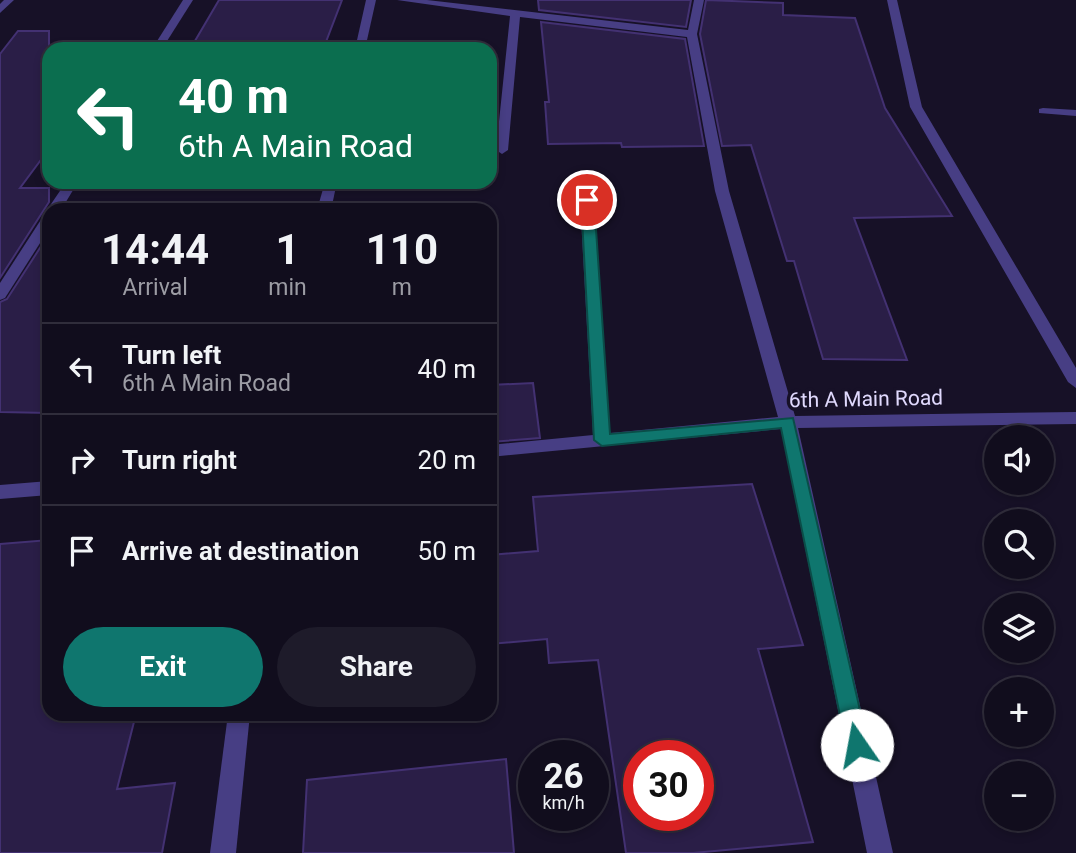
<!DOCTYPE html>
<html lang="en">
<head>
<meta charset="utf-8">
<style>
  body { margin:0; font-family:Roboto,sans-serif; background:#1e1b2a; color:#f1f3f6; height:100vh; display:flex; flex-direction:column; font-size:26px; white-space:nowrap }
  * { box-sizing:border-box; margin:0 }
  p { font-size:23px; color:#9c9ca4 }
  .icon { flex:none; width:38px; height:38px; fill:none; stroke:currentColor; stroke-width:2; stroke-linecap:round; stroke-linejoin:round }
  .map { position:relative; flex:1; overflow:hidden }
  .drawer { position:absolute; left:42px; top:203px; width:455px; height:518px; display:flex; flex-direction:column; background:#110d1d; border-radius:21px; box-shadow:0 4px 10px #0003,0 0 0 2px #302d3b }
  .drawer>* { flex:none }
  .hud { position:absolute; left:42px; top:42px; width:455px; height:147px; border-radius:21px; box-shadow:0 4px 10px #0003,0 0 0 2px #302d3b; background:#0b6e4f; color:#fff; overflow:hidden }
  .tools { position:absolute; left:984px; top:425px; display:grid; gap:14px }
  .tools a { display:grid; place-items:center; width:70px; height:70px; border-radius:50%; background:#110d1d; box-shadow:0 4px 10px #0003,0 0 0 2px #302d3b; font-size:35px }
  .speed { position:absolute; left:518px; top:740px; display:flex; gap:14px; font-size:35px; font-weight:700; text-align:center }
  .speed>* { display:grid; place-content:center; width:91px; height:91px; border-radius:50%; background:#110d1d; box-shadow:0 4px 10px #0003,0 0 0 2px #302d3b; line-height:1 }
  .speed small { font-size:18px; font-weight:400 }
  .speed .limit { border:10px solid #d22; background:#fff; color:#111 }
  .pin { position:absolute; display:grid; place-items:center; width:60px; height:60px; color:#fff; margin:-30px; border:4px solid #fff; border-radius:50%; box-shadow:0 2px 7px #0007 }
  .me { position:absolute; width:77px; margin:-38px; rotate:348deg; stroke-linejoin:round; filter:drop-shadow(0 0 5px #0008) }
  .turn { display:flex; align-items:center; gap:24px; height:147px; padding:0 21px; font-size:32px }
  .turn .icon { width:91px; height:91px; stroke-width:2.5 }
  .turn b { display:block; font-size:49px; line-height:60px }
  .eta { display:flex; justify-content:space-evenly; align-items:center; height:119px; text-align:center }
  .eta b { font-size:42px; font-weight:700; line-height:49px }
  .button { display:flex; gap:14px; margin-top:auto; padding:14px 21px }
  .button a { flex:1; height:80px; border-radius:42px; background:#0f766e; color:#fff; font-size:28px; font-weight:700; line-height:80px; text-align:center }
  .button a+a { background:#1e1b2a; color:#f1f3f6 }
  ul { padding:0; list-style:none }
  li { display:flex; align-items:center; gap:21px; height:91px; padding:0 21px; border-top:2px solid #302d3b }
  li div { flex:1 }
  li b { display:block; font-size:26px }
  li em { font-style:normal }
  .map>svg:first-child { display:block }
</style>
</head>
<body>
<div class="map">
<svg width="1076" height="853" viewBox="0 0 1076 853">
  <rect width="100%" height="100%" fill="#171127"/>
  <g fill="#2a1e47" stroke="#433172" stroke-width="2" fill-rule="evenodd">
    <polygon points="219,0 342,0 324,47 192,46"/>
    <polygon points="538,0 691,0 686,27 539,10"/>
    <polygon points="706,0 783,3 783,15 855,18 885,108 952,216 854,218 907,360 823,359 794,261 787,261 751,145 722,146 700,34"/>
    <polygon points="541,22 685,39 704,146 622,147 621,143 548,144 545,102 549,102"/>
    <polygon points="18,31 49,31 49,149 20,188 49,188 49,202 0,278 0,54"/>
    <polygon points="49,234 49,413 0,412 0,302 7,299"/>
    <polygon points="533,383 540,438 490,442 490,385"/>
    <path d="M752 484 803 645 758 649 813 842 693 853H626L598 660 549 663 547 639 490 644V555L538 551 533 497ZM639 756H698V816H639Z"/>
    <polygon points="49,540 49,714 136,714 117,789 175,783 162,853 0,853 0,544"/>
    <polygon points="506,759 514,853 303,853 307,780"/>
  </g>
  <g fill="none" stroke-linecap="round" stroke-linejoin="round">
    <g fill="#473e84" fill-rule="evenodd">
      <polygon points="4,0 14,0 0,13 0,4"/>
      <polygon points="183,0 193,0 162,49 152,49"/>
      <polygon points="366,0 376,0 365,49 355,49"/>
      <polygon points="397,0 427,0 688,30 694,0 704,0 697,34 729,191 795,416 1076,412 1076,424 798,428 893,853 867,853 781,429 490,457 490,445 593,435 580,200 587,196 594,200 610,433 778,417 715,191 687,37 520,17 508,150 502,154 496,150 510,16"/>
      <polygon points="887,0 897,0 922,107 1076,368 1076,388 1068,382 910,107"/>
      <polygon points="1043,108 1076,110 1076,116 1039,113 1039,109"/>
      <polygon points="66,182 78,182 61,210 49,210 49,212 47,210"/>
      <polygon points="325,182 337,182 331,210 317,210"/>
      <polygon points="49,214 49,229 5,298 0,300 0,283 44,215"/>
      <polygon points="49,481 49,495 0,499 0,485"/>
      <polygon points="228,714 250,714 236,853 210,853"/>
    </g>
  </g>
  <polygon fill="#0f766e" stroke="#0a4d48" stroke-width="2" points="587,196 594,200 610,434 793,418 868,745 865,752 857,755 849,752 846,745 781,428 602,446 594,440 581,200"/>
  <g text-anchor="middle" stroke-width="7" stroke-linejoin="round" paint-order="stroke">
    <g font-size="21" fill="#e0d9fd" stroke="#171127">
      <text transform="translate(866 399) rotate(-1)" y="7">6th A Main Road</text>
    </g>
  </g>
</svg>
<div class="tools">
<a><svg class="icon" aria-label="sound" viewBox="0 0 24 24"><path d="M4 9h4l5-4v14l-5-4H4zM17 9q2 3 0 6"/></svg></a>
<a><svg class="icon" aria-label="search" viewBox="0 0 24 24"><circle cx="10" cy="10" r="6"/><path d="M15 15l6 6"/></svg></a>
<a><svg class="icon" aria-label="layers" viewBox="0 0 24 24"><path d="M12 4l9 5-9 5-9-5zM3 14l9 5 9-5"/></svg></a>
<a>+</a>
<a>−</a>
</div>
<div class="speed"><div>26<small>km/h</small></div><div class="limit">30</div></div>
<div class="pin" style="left:587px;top:200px;background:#d93025"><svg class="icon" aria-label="arrive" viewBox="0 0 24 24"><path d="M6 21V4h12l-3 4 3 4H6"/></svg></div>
<svg class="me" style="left:857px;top:745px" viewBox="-20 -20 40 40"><circle r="19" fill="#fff"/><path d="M0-13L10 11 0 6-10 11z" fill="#0f766e"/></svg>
<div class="hud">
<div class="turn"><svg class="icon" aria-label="left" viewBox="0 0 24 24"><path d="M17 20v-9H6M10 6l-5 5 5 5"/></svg><div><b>40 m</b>6th A Main Road</div></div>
</div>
<section class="drawer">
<div class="eta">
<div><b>14:44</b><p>Arrival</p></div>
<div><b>1</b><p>min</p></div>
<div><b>110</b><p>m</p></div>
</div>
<ul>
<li><svg class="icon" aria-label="left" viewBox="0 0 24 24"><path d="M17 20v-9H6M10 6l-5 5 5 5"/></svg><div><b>Turn left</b><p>6th A Main Road</p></div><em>40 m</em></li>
<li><svg class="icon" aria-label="right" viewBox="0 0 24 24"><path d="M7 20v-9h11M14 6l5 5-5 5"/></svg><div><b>Turn right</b></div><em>20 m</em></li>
<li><svg class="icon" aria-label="arrive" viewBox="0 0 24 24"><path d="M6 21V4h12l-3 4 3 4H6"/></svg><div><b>Arrive at destination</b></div><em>50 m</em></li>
</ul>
<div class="button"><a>Exit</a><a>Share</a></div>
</section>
</div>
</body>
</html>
